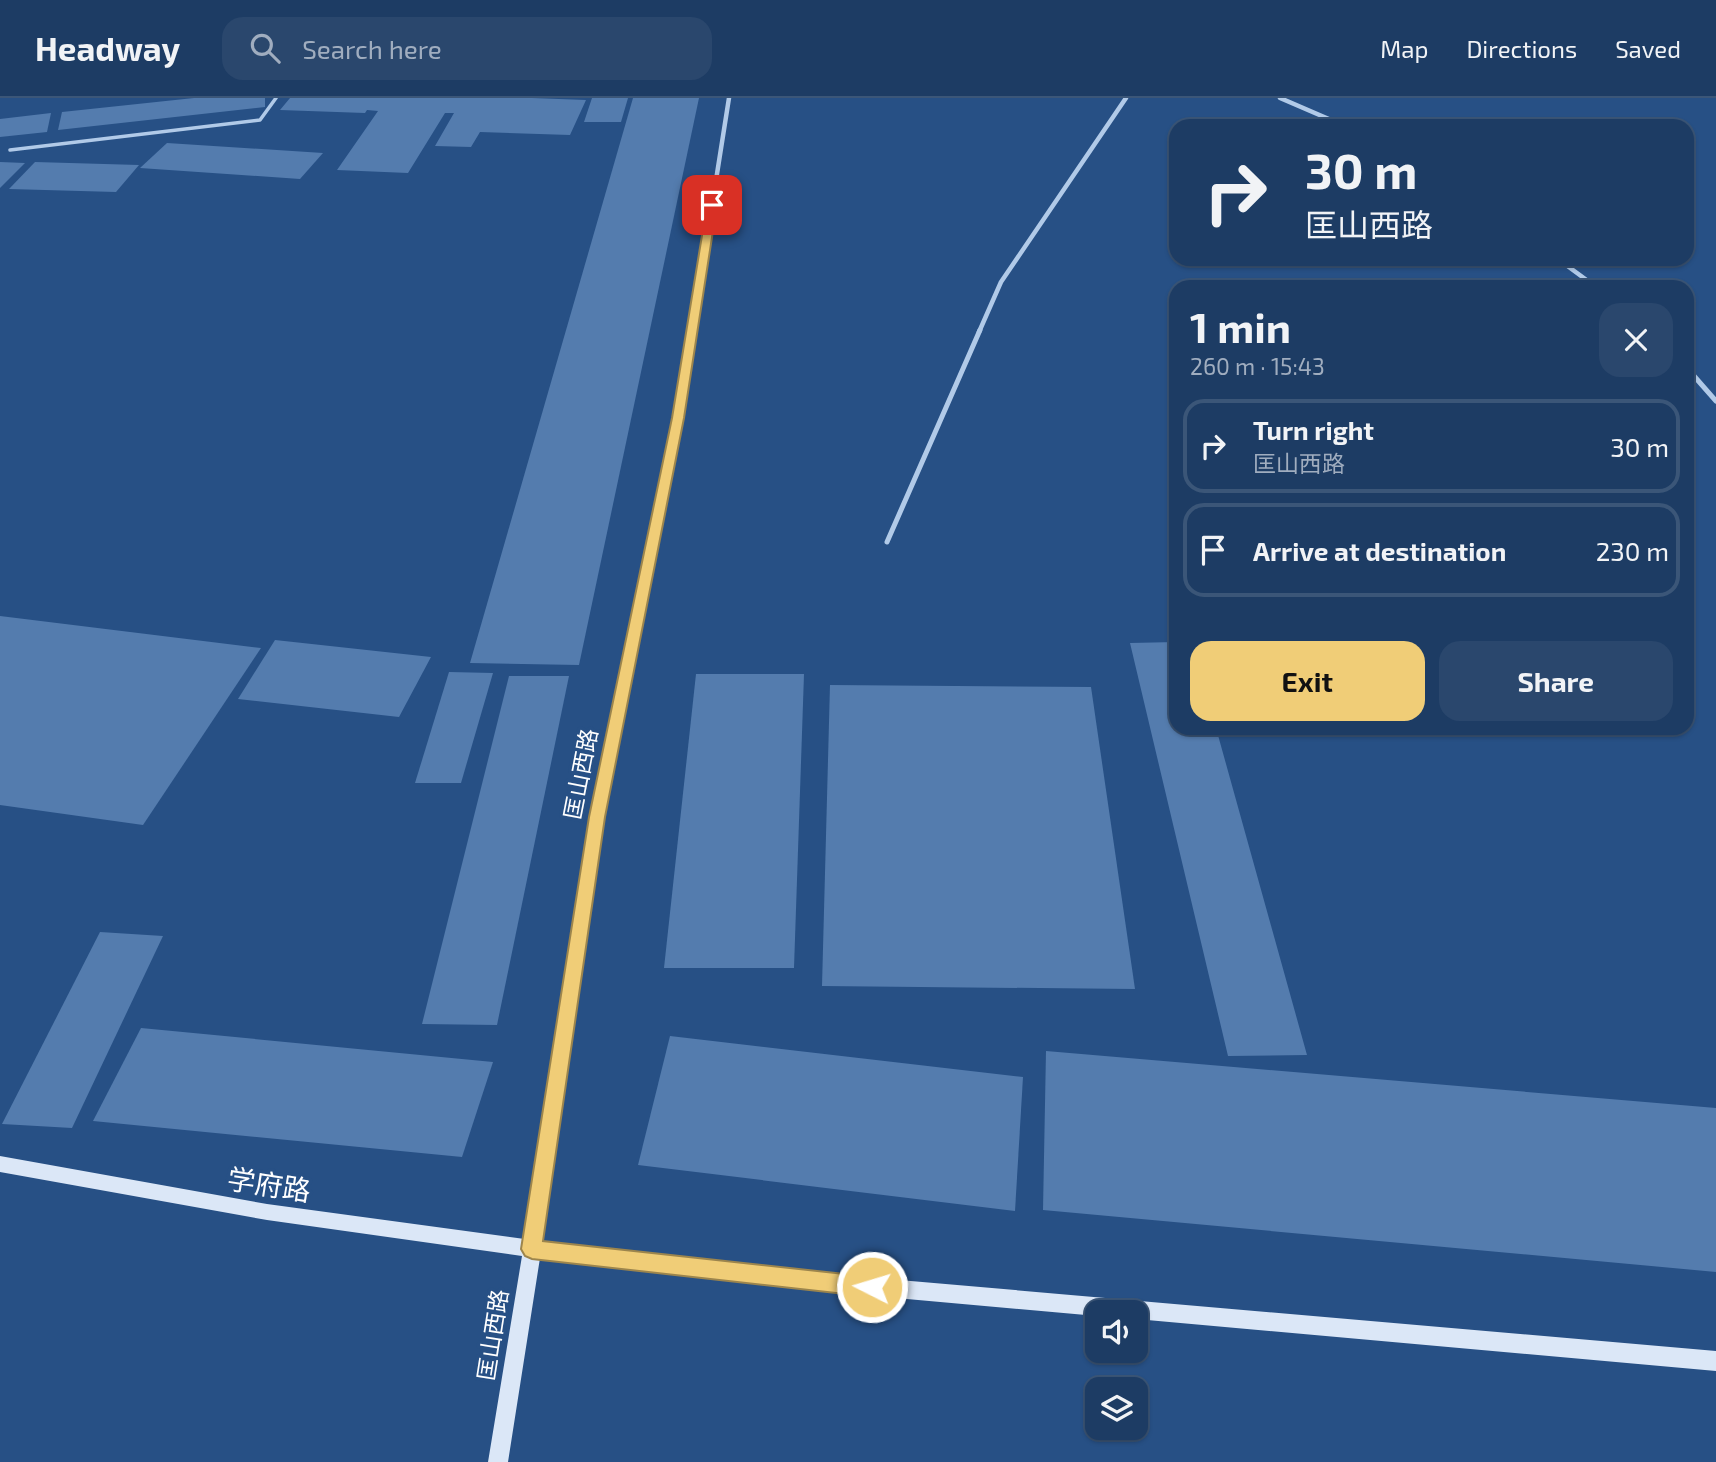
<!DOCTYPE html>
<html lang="en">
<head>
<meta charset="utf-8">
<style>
  body { margin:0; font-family:"Exo 2","Noto Sans SC",sans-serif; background:#2a476d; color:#f1f3f6; height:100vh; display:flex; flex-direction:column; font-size:26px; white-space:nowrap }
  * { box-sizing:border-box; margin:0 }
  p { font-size:23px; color:#a0adbf }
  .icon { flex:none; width:38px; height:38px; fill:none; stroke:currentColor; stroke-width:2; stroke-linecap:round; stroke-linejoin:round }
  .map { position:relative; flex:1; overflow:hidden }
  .drawer { position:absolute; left:1169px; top:182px; width:525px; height:455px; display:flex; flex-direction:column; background:#1d3c64; border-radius:21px; box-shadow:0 2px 5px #0004,0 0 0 2px #3b5678 }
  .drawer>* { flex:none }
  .banner { position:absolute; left:1169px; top:21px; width:525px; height:147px; border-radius:21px; box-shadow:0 2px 5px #0004,0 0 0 2px #3b5678; background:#1d3c64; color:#f1f3f6; overflow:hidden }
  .tools { position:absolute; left:1085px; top:1202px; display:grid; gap:14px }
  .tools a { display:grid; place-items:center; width:63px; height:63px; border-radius:14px; background:#1d3c64; box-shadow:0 2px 5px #0004,0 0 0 2px #3b5678; font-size:35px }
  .pin { position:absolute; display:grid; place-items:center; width:60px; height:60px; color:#fff; margin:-30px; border-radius:14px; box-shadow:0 4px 10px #0006 }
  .me { position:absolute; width:77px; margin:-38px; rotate:275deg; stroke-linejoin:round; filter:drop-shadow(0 0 5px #0008) }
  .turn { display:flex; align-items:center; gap:24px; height:147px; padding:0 21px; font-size:32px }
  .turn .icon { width:91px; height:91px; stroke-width:2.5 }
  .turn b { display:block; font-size:49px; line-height:60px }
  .round { display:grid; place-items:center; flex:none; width:74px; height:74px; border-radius:21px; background:#2a476d }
  .head { display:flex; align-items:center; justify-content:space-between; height:119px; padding:0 21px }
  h1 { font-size:42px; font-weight:700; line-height:52px }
  .action { display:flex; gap:14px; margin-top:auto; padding:14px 21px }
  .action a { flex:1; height:80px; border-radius:21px; background:#f0cd77; color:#111; font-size:28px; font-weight:700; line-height:80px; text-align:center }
  .action a+a { background:#2a476d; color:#f1f3f6 }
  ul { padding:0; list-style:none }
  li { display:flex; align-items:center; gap:21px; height:94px; margin:0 14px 10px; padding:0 7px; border:4px solid #3b5678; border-radius:21px }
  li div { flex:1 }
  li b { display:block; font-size:26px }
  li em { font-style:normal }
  header { display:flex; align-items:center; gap:42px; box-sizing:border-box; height:98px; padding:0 35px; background:#1d3c64; border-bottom:2px solid #3b5678 }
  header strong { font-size:33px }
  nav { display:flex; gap:38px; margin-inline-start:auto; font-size:24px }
  .search { width:490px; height:63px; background:#2a476d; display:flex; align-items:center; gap:18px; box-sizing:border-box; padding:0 24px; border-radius:21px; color:#a0adbf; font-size:26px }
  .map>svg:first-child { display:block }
</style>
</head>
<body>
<header>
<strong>Headway</strong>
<div class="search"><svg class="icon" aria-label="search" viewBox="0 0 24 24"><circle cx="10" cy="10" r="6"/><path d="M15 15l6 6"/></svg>Search here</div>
<nav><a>Map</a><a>Directions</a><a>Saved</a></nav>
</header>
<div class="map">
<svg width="1716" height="1364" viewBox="0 0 1716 1364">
  <rect width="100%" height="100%" fill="#275085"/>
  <g fill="#547cae">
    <polygon points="194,0 265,0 265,9 58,32 62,14"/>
    <polygon points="290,0 532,0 586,2 570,37 480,34 471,49 435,48 454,15 445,15 408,75 337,72 378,13 367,12 365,15 280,12"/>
    <polygon points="592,0 628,0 621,24 584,24"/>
    <polygon points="633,0 699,0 579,567 470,565"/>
    <polygon points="51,15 47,34 0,39 0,21"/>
    <polygon points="167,45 323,55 300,81 140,70"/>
    <polygon points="0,64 25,65 0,90"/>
    <polygon points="35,64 139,67 116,94 9,91"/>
    <polygon points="0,518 261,550 143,727 0,707"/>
    <polygon points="275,542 431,559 399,619 238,601"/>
    <polygon points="1176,544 1176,630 1216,630 1307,957 1228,958 1130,545"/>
    <polygon points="449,574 493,575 461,685 415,685"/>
    <polygon points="696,576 804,576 794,870 664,870"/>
    <polygon points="509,578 569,578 497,927 422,926"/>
    <polygon points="830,587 1091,589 1135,891 822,888"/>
    <polygon points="100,834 163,838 72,1030 2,1026"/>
    <polygon points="141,930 493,964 462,1059 93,1023"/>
    <polygon points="670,938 1023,979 1015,1113 638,1067"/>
    <polygon points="1046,953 1716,1010 1716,1174 1043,1112"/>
  </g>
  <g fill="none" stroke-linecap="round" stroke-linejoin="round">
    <polyline stroke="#b1cae8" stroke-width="3.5" points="10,52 260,22 276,0"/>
    <g stroke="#b1cae8" stroke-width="4.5">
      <polyline points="1280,0 1345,28"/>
      <polyline points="1558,161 1596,189"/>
      <polyline points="692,234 729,0"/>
      <polyline points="979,234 1001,184 1126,0"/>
    </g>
    <g stroke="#b1cae8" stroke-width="5">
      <polyline points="1687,270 1716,303"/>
      <polyline points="887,444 980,232"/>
      <polyline points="636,528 678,320 692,232"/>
    </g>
    <polyline stroke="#b1cae8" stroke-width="7" points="570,898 597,719 636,526"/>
    <polyline stroke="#b1cae8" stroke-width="9" points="532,1151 570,897"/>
    <polygon fill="#dbe7f7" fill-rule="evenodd" points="0,1058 267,1106 532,1142 818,1175 1716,1253 1716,1273 1136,1221 1136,1214 1097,1214 1097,1218 818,1193 540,1160 508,1364 488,1364 522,1158 267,1122 0,1074"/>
  </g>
  <polygon fill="#f0cd77" stroke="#9c854d" stroke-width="2" points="712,104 717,107 684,320 605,719 543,1143 872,1179 879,1182 882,1189 879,1196 872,1199 532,1161 525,1158 521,1151 589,719 672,320 707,107"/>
  <g text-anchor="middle" stroke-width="7" stroke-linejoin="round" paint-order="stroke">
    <g font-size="23" fill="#fff" stroke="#275085">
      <text transform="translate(581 676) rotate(-79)" y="8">匡山西路</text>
      <text transform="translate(493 1237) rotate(-81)" y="8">匡山西路</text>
    </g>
    <g font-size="28" fill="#fff" stroke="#275085">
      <text transform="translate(269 1087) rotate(9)" y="10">学府路</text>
    </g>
  </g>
</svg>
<div class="tools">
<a><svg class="icon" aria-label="sound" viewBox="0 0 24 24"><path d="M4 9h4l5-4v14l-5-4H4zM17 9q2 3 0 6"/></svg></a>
<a><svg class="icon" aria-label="layers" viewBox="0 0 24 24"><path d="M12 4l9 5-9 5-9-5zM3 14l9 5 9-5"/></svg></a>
</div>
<div class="pin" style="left:712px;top:107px;background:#d93025"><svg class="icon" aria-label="arrive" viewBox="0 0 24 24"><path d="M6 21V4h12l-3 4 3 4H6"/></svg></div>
<svg class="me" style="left:872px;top:1189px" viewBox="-20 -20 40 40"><circle r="17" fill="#f0cd77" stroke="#fff" stroke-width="3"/><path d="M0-11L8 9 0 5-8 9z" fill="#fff"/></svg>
<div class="banner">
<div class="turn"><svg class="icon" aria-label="right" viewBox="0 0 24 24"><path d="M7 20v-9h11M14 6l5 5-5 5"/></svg><div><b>30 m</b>匡山西路</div></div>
</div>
<section class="drawer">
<div class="head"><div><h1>1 min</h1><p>260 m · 15:43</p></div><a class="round"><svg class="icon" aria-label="close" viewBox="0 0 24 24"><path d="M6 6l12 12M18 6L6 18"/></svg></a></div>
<ul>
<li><svg class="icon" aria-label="right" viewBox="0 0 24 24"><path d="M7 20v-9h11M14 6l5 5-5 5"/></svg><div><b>Turn right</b><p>匡山西路</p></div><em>30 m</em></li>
<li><svg class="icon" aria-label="arrive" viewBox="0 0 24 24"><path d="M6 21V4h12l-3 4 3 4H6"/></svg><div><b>Arrive at destination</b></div><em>230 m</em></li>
</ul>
<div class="action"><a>Exit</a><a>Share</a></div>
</section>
</div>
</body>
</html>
